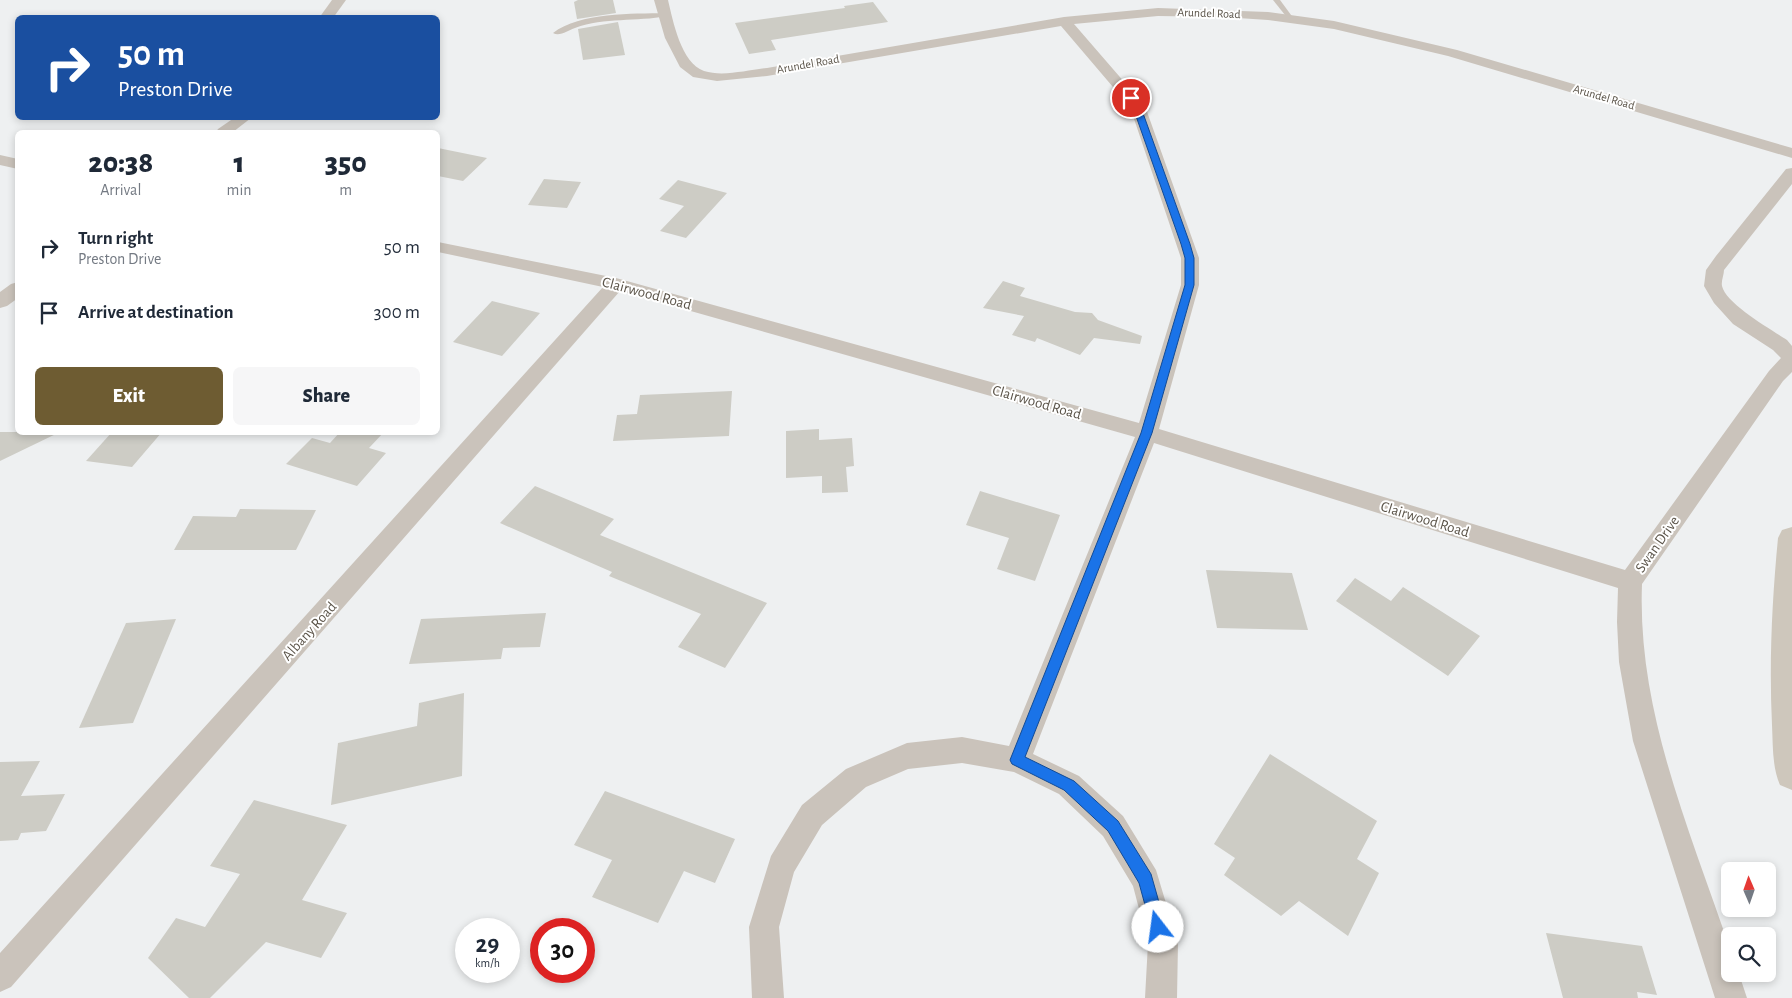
<!DOCTYPE html>
<html lang="en">
<head>
<meta charset="utf-8">
<style>
  body { margin:0; font-family:"Alegreya Sans",sans-serif; background:#f6f6f7; color:#1f2937; height:100vh; display:flex; flex-direction:column; font-size:19px; white-space:nowrap }
  * { box-sizing:border-box; margin:0 }
  p { font-size:16px; color:#747a83 }
  .icon { flex:none; width:28px; height:28px; fill:none; stroke:currentColor; stroke-width:2; stroke-linecap:round; stroke-linejoin:round }
  .map { position:relative; flex:1; overflow:hidden }
  .panel { position:absolute; left:15px; top:130px; width:425px; height:305px; display:flex; flex-direction:column; background:#fff; border-radius:8px; box-shadow:0 2px 8px #0003 }
  .panel>* { flex:none }
  .guide { position:absolute; left:15px; top:15px; width:425px; height:105px; border-radius:8px; box-shadow:0 2px 8px #0003; background:#1a4fa0; color:#fff; overflow:hidden }
  .needle { width:32px; rotate:358deg }
  .tools { position:absolute; left:1721px; top:862px; display:grid; gap:10px }
  .tools a { display:grid; place-items:center; width:55px; height:55px; border-radius:8px; background:#fff; box-shadow:0 2px 8px #0003; font-size:25px }
  .speed { position:absolute; left:455px; top:918px; display:flex; gap:10px; font-size:25px; font-weight:700; text-align:center }
  .speed>* { display:grid; place-content:center; width:65px; height:65px; border-radius:50%; background:#fff; box-shadow:0 2px 8px #0003; line-height:1 }
  .speed small { font-size:12px; font-weight:400 }
  .speed .limit { border:8px solid #d22; background:#fff; color:#111 }
  .pin { position:absolute; display:grid; place-items:center; width:42px; height:42px; color:#fff; margin:-21px; border:2px solid #fff; border-radius:50%; box-shadow:0 1px 5px #0007 }
  .me { position:absolute; width:55px; margin:-28px; rotate:345deg; stroke-linejoin:round; filter:drop-shadow(0 0 4px #0008) }
  .turn { display:flex; align-items:center; gap:18px; height:105px; padding:0 20px; font-size:22px }
  .turn .icon { width:65px; height:65px; stroke-width:2.5 }
  .turn b { display:block; font-size:35px; line-height:42px }
  .eta { display:flex; justify-content:space-evenly; align-items:center; height:85px; text-align:center }
  .eta b { font-size:30px; font-weight:800; line-height:35px }
  .cta { display:flex; gap:10px; margin-top:auto; padding:10px 20px }
  .cta a { flex:1; height:58px; border-radius:8px; background:#6e5c32; color:#fff; font-size:20px; font-weight:800; line-height:58px; text-align:center }
  .cta a+a { background:#f6f6f7; color:#1f2937 }
  ul { padding:0; list-style:none }
  li { display:flex; align-items:center; gap:15px; height:65px; padding:0 20px }
  li div { flex:1 }
  li b { display:block; font-size:19px }
  li em { font-style:normal }
  .map>svg:first-child { display:block }
</style>
</head>
<body>
<div class="map">
<svg width="1792" height="998" viewBox="0 0 1792 998">
  <rect width="100%" height="100%" fill="#eef0f1"/>
  <g fill="#cdccc5">
    <polygon points="578,0 613,0 616,13 577,19 574,2"/>
    <polygon points="873,2 888,22 771,40 776,50 749,54 735,23 845,8 844,6"/>
    <polygon points="618,22 625,55 583,60 578,29"/>
    <polygon points="438,148 487,158 463,181 438,176"/>
    <polygon points="544,179 581,182 567,208 528,205"/>
    <polygon points="678,180 727,193 686,238 660,231 684,206 659,199"/>
    <polygon points="1003,281 1025,288 1020,296 1075,312 1092,313 1098,320 1142,336 1140,344 1094,338 1080,355 1037,338 1035,342 1012,335 1024,316 983,308"/>
    <polygon points="492,301 540,313 502,356 453,342"/>
    <polygon points="732,391 729,436 613,441 617,415 637,414 640,395"/>
    <polygon points="819,429 819,440 852,438 854,466 846,467 848,492 822,493 822,476 786,478 786,431"/>
    <polygon points="0,432 60,432 0,461"/>
    <polygon points="112,432 162,432 132,467 86,461"/>
    <polygon points="340,432 384,432 369,448 386,453 357,486 286,464 312,438 330,443"/>
    <polygon points="535,486 614,519 600,535 767,603 725,668 678,647 701,614 609,576 612,572 500,523"/>
    <polygon points="980,491 1060,515 1035,581 997,569 1009,538 966,525"/>
    <polygon points="240,509 316,510 296,550 174,550 193,516 236,517"/>
    <polygon points="1206,570 1292,573 1308,630 1217,628"/>
    <polygon points="1355,578 1391,601 1403,587 1480,636 1448,676 1336,601"/>
    <polygon points="546,613 540,647 503,648 501,659 409,664 421,619"/>
    <polygon points="176,619 133,723 79,728 126,623"/>
    <polygon points="464,693 462,776 331,805 338,743 417,726 419,703"/>
    <polygon points="1270,754 1377,821 1357,859 1379,873 1348,936 1299,901 1281,916 1224,875 1235,858 1214,844"/>
    <polygon points="40,761 21,796 65,794 46,831 21,833 18,840 0,841 0,762"/>
    <polygon points="605,791 735,839 715,883 684,871 658,923 592,897 612,860 574,845"/>
    <polygon points="254,800 347,825 302,900 347,913 321,958 266,942 210,998 189,998 148,958 176,918 205,927 240,874 210,866"/>
    <polygon points="1546,933 1642,946 1657,995 1637,992 1638,998 1563,998"/>
  </g>
  <g fill="none" stroke-linecap="round" stroke-linejoin="round">
    <g fill="#cac3bb" fill-rule="evenodd">
      <polygon points="1273,0 1280,0 1294,19 1293,20 1289,20"/>
      <path d="M665 13 668 15 667 16C636 22 605 17 575 28 568 30 560 37 553 33 580 12 633 14 665 13Z"/>
    </g>
    <g fill="#cac3bb" fill-rule="evenodd">
      <polygon points="332,0 346,0 333,18 319,18"/>
      <path d="M654 0H668C673 21 681 63 704 71 723 77 748 70 767 68L1064 17 1158 8 1268 12 1334 21 1457 50 1792 148V158L1448 56 1334 29 1268 20 1223 17 1158 16 1074 24 1145 106 1199 258V285L1159 429 1625 570 1769 371 1781 358 1773 350 1733 324 1714 303 1704 286 1706 270 1716 256 1786 169 1792 168V184L1724 270C1724 275 1721 281 1722 286 1726 304 1772 330 1787 340L1792 346V372L1783 381 1642 584C1637 712 1690 830 1730 949V974H1739L1747 998H1715L1633 741 1619 662 1617 622 1618 588 1154 443 1033 754 1079 776 1123 816 1156 870 1178 943 1177 998H1145L1148 943 1133 886 1103 836 1059 794 1014 772 962 763 908 769 866 787 822 825 794 872 779 927 784 998H752L749 927 771 856 802 805 846 769 907 743 962 737 1009 746 1135 437 620 291 11 987 0 992V953L603 287 438 252V242L616 278 1139 423 1181 285V258L1130 107 1061 26 767 76 717 81 693 77 680 67 665 38Z"/>
      <polygon points="234,118 251,118 233,132 216,132 218,129"/>
      <polygon points="0,155 18,159 18,169 0,165"/>
      <polygon points="18,282 18,298 7,306 0,308 0,292 11,284"/>
    </g>
    <path fill="#cec7bc" fill-rule="evenodd" d="M1792 527V790L1780 785C1772 767 1773 745 1772 725 1769 663 1772 600 1778 538L1782 530Z"/>
  </g>
  <polygon fill="#1a73e8" stroke="#114b97" points="1128,97 1134,97 1144,116 1190,244 1194,258 1194,285 1152,433 1025,757 1074,781 1118,821 1151,874 1166,927 1164,932 1158,935 1153,932 1151,927 1139,883 1108,831 1064,790 1012,764 1010,760 1141,433 1185,285 1185,258 1181,244 1136,116 1127,98"/>
  <g text-anchor="middle" stroke-width="4" stroke-linejoin="round" paint-order="stroke">
    <g font-size="12" fill="#5a5348" stroke="#fff">
      <text transform="translate(1209 13) rotate(2)" y="4">Arundel Road</text>
      <text transform="translate(808 64) rotate(-10)" y="4">Arundel Road</text>
      <text transform="translate(1604 97) rotate(16)" y="4">Arundel Road</text>
    </g>
    <g font-size="15" fill="#5a5348" stroke="#fff">
      <text transform="translate(647 293) rotate(15)" y="5">Clairwood Road</text>
      <text transform="translate(1037 402) rotate(16)" y="5">Clairwood Road</text>
      <text transform="translate(1425 519) rotate(17)" y="5">Clairwood Road</text>
      <text transform="translate(1657 544) rotate(-55)" y="5">Swan Drive</text>
      <text transform="translate(309 631) rotate(-48)" y="5">Albany Road</text>
    </g>
  </g>
</svg>
<div class="tools">
<a><svg class="needle" viewBox="-14 -14 28 28"><path d="M0-13l5 13h-10z" fill="#e53935"/><path d="M0 13l5-13h-10z" fill="#747a83"/></svg></a>
<a><svg class="icon" aria-label="search" viewBox="0 0 24 24"><circle cx="10" cy="10" r="6"/><path d="M15 15l6 6"/></svg></a>
</div>
<div class="speed"><div>29<small>km/h</small></div><div class="limit">30</div></div>
<div class="pin" style="left:1131px;top:98px;background:#d93025"><svg class="icon" aria-label="arrive" viewBox="0 0 24 24"><path d="M6 21V4h12l-3 4 3 4H6"/></svg></div>
<svg class="me" style="left:1158px;top:927px" viewBox="-20 -20 40 40"><circle r="19" fill="#fff"/><path d="M0-13L10 11 0 6-10 11z" fill="#1a73e8"/></svg>
<div class="guide">
<div class="turn"><svg class="icon" aria-label="right" viewBox="0 0 24 24"><path d="M7 20v-9h11M14 6l5 5-5 5"/></svg><div><b>50 m</b>Preston Drive</div></div>
</div>
<section class="panel">
<div class="eta">
<div><b>20:38</b><p>Arrival</p></div>
<div><b>1</b><p>min</p></div>
<div><b>350</b><p>m</p></div>
</div>
<ul>
<li><svg class="icon" aria-label="right" viewBox="0 0 24 24"><path d="M7 20v-9h11M14 6l5 5-5 5"/></svg><div><b>Turn right</b><p>Preston Drive</p></div><em>50 m</em></li>
<li><svg class="icon" aria-label="arrive" viewBox="0 0 24 24"><path d="M6 21V4h12l-3 4 3 4H6"/></svg><div><b>Arrive at destination</b></div><em>300 m</em></li>
</ul>
<div class="cta"><a>Exit</a><a>Share</a></div>
</section>
</div>
</body>
</html>
